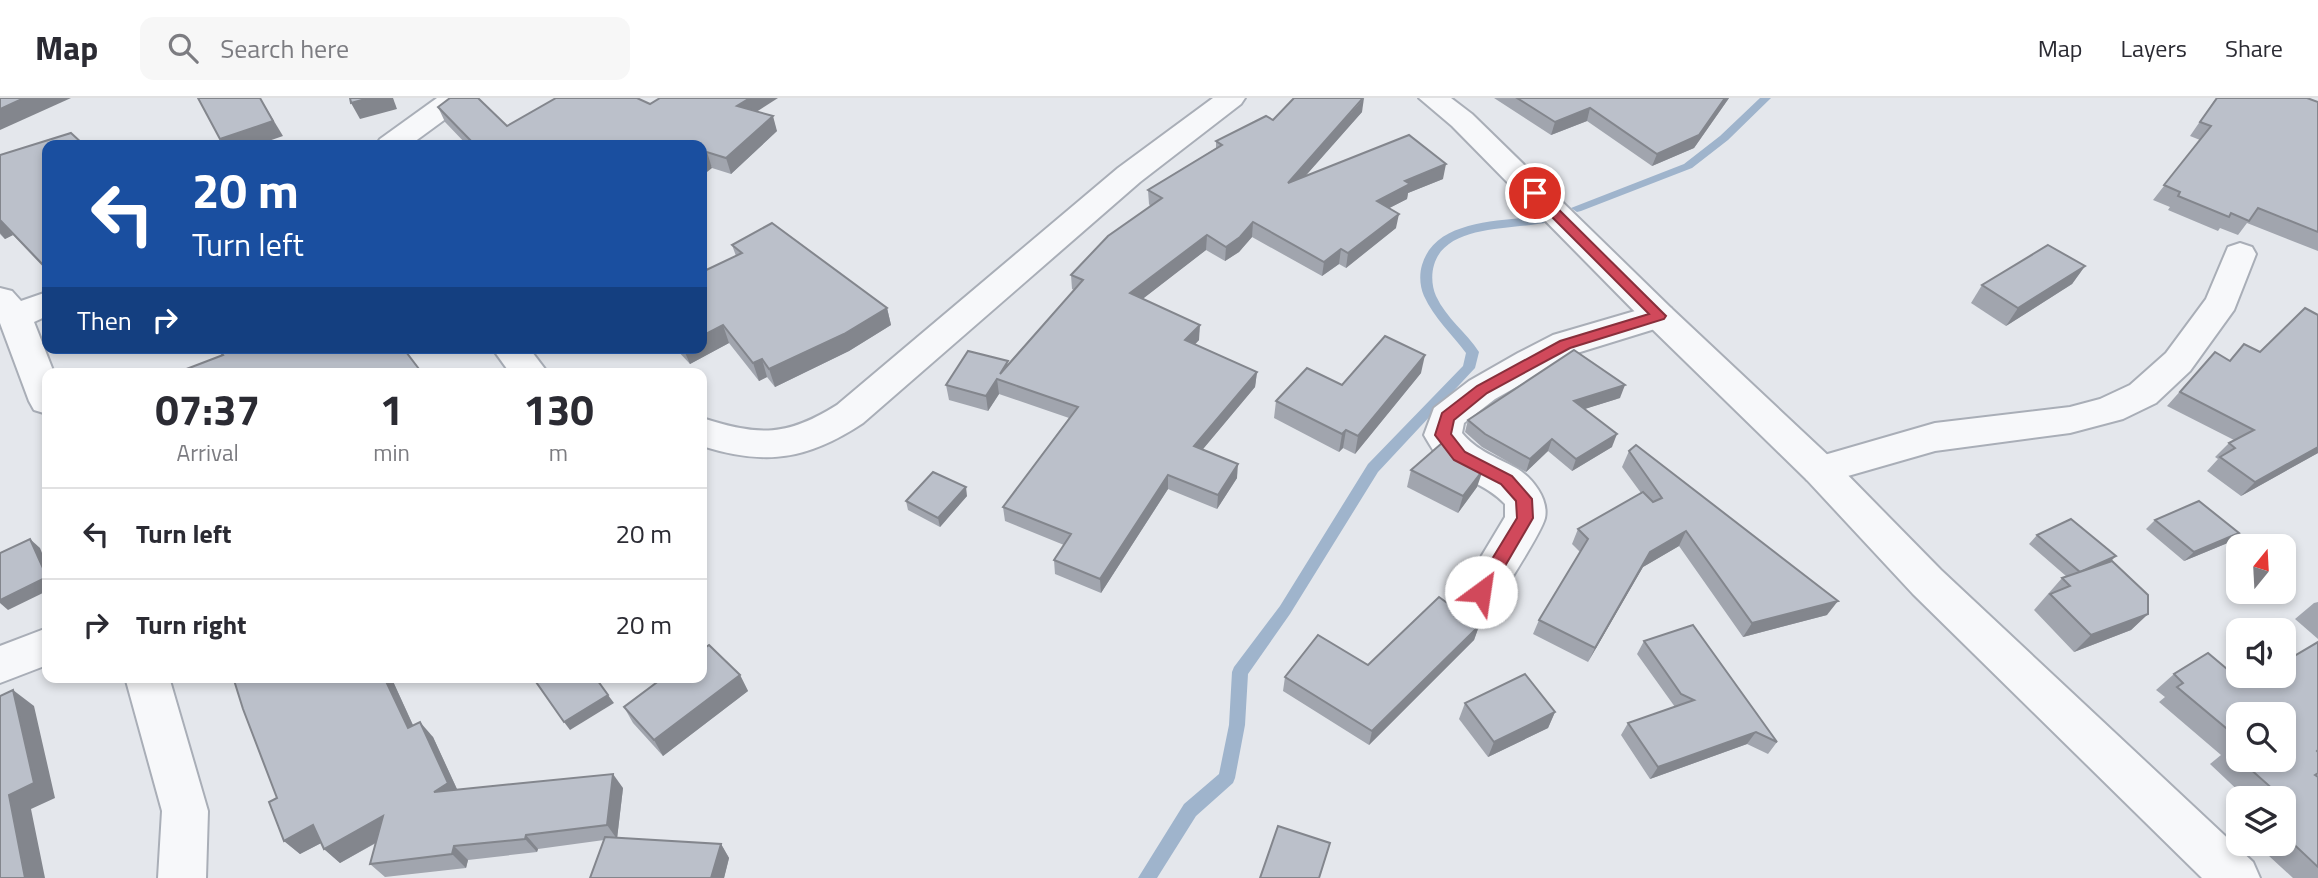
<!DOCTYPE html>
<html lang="en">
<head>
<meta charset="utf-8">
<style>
  body { margin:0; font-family:"Titillium Web",sans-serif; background:#f7f7f7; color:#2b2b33; height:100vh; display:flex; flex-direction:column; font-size:26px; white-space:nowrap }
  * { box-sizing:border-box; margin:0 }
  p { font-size:23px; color:#7c7c81 }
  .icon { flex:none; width:38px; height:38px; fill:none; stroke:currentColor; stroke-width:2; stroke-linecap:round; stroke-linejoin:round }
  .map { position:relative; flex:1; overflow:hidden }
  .panel { position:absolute; left:42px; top:270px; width:665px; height:315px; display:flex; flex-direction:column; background:#fff; border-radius:14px; box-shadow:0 4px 10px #0003 }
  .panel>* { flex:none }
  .guide { position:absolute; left:42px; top:42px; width:665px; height:214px; border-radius:14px; box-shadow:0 4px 10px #0003; background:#1a4fa0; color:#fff; overflow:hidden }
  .needle { width:46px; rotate:18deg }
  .fabs { position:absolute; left:2226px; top:436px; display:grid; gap:14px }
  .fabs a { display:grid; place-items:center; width:70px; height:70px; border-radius:14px; background:#fff; box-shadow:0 4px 10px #0003; font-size:35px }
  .pin { position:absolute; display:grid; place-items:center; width:60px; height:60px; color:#fff; margin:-30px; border:4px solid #fff; border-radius:50%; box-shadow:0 2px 7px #0007 }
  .me { position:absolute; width:77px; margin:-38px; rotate:31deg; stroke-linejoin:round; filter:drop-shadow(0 0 5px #0008) }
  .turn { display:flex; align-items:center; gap:24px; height:147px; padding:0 35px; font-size:32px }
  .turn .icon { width:91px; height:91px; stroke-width:2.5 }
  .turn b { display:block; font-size:49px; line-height:60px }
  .then { display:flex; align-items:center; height:66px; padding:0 35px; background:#0003; gap:14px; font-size:26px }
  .eta { display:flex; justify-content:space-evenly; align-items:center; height:119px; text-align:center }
  .eta b { font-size:42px; font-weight:700; line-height:49px }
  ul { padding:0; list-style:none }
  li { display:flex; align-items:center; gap:21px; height:91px; padding:0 35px; border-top:2px solid #e1e1e2 }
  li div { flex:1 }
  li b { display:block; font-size:26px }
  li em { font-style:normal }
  header { display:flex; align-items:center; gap:42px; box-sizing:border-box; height:98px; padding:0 35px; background:#fff; border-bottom:2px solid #e1e1e2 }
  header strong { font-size:33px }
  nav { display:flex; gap:38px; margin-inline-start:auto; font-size:24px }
  .search { width:490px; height:63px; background:#f7f7f7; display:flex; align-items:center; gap:18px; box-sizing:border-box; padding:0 24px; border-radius:14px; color:#7c7c81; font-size:26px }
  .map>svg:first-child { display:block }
</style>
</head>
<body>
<header>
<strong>Map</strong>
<div class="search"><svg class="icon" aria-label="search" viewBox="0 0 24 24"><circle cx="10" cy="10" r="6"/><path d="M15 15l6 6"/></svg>Search here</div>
<nav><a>Map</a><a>Layers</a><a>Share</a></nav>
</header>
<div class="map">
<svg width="2318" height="780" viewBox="0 0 2318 780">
  <rect width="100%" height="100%" fill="#e4e7ec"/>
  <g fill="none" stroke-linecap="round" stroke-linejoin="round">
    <g fill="#9fb4cc" fill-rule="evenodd">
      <polygon points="1760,0 1771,0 1728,42 1692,70 1581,113 1577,114 1571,110 1684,66 1720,38"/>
      <path d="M1545 117 1549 118V124C1515 132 1446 125 1434 167 1431 177 1432 189 1436 198 1446 220 1467 235 1479 254L1475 270 1378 374 1290 516 1248 576 1245 627 1235 680 1233 685 1196 718 1157 780H1138L1184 706 1219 676 1229 627 1232 574 1234 569 1280 508 1368 366 1463 268 1466 255C1452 236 1434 220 1424 198 1420 189 1419 177 1422 167 1436 119 1505 124 1545 117Z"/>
    </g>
    <g stroke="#a9aeb7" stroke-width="4">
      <g id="minor">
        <polygon points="437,0 470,0 466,6 410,47 376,47 380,41"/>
        <path d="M1213 0H1245L1241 6 1140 84 863 325C807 362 766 368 702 348V320C759 338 786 339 837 307L1118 70Z"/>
        <polygon points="2240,145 2252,149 2256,156 2234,212 2190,273 2156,305 2123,321 2070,335 1935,353 1820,386 1807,382 1801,372 1807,362 1935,325 2070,309 2100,301 2130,287 2166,255 2206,201 2228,149"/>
        <polygon points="0,190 12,193 21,203 47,194 47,218 34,224 54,275 47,275 47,316 34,312 29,303 0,225"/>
        <path d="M1659 206 1671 210 1676 218 1671 226 1577 255 1495 301 1464 325 1462 335C1477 353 1496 359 1516 370 1532 379 1549 401 1545 420 1541 436 1506 488 1496 506L1481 511 1466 506 1460 494 1505 419V406C1488 388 1467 383 1448 369 1438 362 1430 347 1424 337L1434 310 1469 283 1518 255 1553 237Z"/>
        <polygon points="492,250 529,250 548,275 510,275"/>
        <polygon points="47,530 47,567 0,585 0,548"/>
        <polygon points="125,579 169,579 208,713 206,780 158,780 162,713"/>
      </g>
    </g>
    <g stroke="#a9aeb7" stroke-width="4">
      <polygon id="tertiary" points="1419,0 1451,0 1472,16 1671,210 1833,362 1941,472 2253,764 2260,780 2202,780 1913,496 1807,382 1647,226 1452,28"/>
    </g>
    <use href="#minor" fill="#f7f8fa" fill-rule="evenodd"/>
    <use href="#tertiary" fill="#f7f8fa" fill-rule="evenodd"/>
  </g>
  <g fill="#a1a5ae" fill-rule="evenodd">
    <polygon points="1494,0 1729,0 1694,50 1652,68 1587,23 1551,37"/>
    <polygon points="2216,0 2318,4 2318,153 2247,125 2238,137 2220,130 2218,133 2168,112 2170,109 2153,102 2200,42 2190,38"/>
    <polygon points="650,6 757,13 777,33 731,76 712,70 702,47 467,47 445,24 438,9 507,28"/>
    <polygon points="1362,14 1305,78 1443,81 1408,95 1407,101 1389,110 1396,130 1346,170 1339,166 1322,178 1252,139 1239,154 1225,163 1206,152 1142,201 1199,242 1195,246 1257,274 1255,289 1202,352 1237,380 1217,411 1168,391 1101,495 1055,476 1054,462 1064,447 1005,423 1003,409 1069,320 999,296 988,313 949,302 946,287 1008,266 1074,192 1072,191 1071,177 1150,108 1149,106 1148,92 1216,50 1216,43 1273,22"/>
    <polygon points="47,47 47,173 13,137 5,141 0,136 0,57"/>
    <polygon points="732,147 887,210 891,227 849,253 775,289 767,279 759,283 729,245 690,266 675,250 702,250 736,158"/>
    <polygon points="2085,168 2072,186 2006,228 1971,205 1982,187"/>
    <polygon points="2318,217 2318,355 2241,398 2207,373 2218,361 2215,359 2229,345 2234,342 2167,308 2215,254 2229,263 2244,246 2260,254"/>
    <polygon points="1421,275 1355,356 1343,350 1339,354 1274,320 1276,303 1342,287"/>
    <polygon points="1620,300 1584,311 1612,349 1572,373 1548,353 1526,374 1482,349 1465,334 1468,322"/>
    <polygon points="1629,353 1827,517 1743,539 1679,448 1643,469 1588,564 1533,536 1539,522 1580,454 1572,446 1578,431 1641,395 1622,369"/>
    <polygon points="1411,372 1477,389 1458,415 1407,389"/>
    <polygon points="967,398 940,429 908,412 906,403"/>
    <polygon points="2155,422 2230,444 2184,463 2146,431"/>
    <polygon points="2037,437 2110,463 2148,516 2131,532 2074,554 2034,512 2062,480 2066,478 2029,446"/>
    <polygon points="2318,504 2318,541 2295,521 2314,505"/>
    <polygon points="1479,528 1474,542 1369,647 1283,593 1285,579 1368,567"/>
    <polygon points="1644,543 1777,644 1768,656 1747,646 1650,681 1621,637 1628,625 1675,609 1637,556"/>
    <path d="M2318 544V780H2293L2256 746H2284V700H2246L2210 666 2221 657 2159 604 2165 599 2156 592 2174 576 2208 555 2246 587 2261 578H2284V564ZM2238 616H2284V662H2238Z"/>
    <polygon points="740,577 748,593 663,658 633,625 624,609"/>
    <polygon points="233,579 391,579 413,627 433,639 457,691 623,690 617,740 721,746 729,760 724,780 590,780 604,742 538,751 537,754 468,762 466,770 385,779 370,766 376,745 340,765 324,751 321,745 300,756 284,743 277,700"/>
    <polygon points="1465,605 1555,614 1548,630 1488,659 1459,621"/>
  </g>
  <g fill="#83868d">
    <polygon points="24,0 71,0 0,32 0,11"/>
    <polygon points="260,0 283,38 257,47 225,47 220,41"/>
    <polygon points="369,0 393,0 397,11 360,21 351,5"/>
    <polygon points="750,0 778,0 742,23 737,8"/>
    <polygon points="1364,0 1362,14 1286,100 1288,85"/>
    <polygon points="1725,0 1729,0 1694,50 1652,68 1657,56"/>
    <polygon points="1590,10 1587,23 1551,37 1555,24"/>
    <polygon points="773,18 777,33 731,76 726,60"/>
    <polygon points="707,54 712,70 702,78 702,58"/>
    <polygon points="1446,66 1443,81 1408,95 1407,101 1374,118 1377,103 1405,83"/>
    <polygon points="1399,116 1396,130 1346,170 1348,155"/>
    <polygon points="0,122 13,137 5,141 0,135"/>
    <polygon points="1253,124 1252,139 1239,154 1225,163 1226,149"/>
    <polygon points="1207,137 1206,152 1131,210 1130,195"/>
    <polygon points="1341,151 1339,166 1322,178 1324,164"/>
    <polygon points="2085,168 2072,186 2006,228 2018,210"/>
    <polygon points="887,210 891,227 849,253 775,289 769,271"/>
    <polygon points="723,227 729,245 690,266 683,250 702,250 702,238"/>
    <polygon points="1200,227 1199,242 1185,257 1185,242"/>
    <polygon points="1425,257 1421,275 1355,356 1358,338"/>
    <polygon points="762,261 767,279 759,283 753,265"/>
    <polygon points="1257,274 1255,289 1193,363 1194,348"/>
    <polygon points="997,281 999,296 988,313 986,298"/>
    <polygon points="1625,287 1620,300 1569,316 1574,303"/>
    <polygon points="1346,332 1343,350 1339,354 1342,336"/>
    <polygon points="1617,336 1612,349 1572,373 1576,361"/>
    <polygon points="1552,341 1548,353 1526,374 1530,361"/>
    <polygon points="2318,349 2318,355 2241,398 2255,384"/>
    <polygon points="1238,366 1237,380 1217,411 1218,397"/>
    <polygon points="1483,372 1477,389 1458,415 1463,398"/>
    <polygon points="1168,377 1168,391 1101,495 1100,481"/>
    <polygon points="966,389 967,398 940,429 938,420"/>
    <polygon points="1686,433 1679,448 1643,469 1588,564 1595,550 1650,454"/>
    <polygon points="2239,435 2230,444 2184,463 2194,454"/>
    <polygon points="30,441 40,450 47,467 47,493 8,512 0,505 0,502"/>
    <polygon points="2116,458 2107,467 2081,475"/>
    <polygon points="1838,503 1827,517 1743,539 1752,525"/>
    <polygon points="2148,516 2131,532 2074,554 2091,537"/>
    <polygon points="1479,528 1474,542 1369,647 1372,633"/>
    <polygon points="740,577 748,593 663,658 654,642"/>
    <polygon points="384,579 391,579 421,645 408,630"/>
    <polygon points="13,592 34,608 55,700 31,711 45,780 25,780 9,697"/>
    <polygon points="608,597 614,605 570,632 564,624"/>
    <polygon points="1555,614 1548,630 1488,659 1494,644"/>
    <polygon points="420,624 433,639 461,700 434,694"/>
    <polygon points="1756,634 1747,646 1650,681 1658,669"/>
    <polygon points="613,676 623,690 617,741 607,727"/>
    <polygon points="383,718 398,732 340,765 324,751"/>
    <polygon points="313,727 329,741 300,756 284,743"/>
    <polygon points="526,737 538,751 537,754 525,741"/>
    <polygon points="721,746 729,760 724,780 711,780"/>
    <polygon points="454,748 468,762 466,770 452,756"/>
  </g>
  <g fill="#bbc0ca" stroke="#83868d" stroke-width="2">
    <polygon points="0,0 24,0 0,11"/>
    <polygon points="198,0 260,0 273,23 220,41"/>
    <polygon points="350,0 369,0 351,5"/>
    <polygon points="450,0 478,0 507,28 556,0 637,0 650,6 660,0 750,0 737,8 773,18 726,60 707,54 702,58 702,47 475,47 438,9"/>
    <polygon points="1294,0 1363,0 1288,85 1409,37 1446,66 1405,83 1410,86 1377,103 1399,116 1348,155 1341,151 1324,164 1253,124 1240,139 1226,149 1207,137 1130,195 1200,227 1185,242 1257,274 1194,348 1238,366 1218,397 1168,377 1100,481 1054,462 1071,436 1003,409 1078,309 997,281 986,298 946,287 968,253 1008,263 1000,276 1083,182 1071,177 1108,138 1162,100 1148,92 1222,47 1216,43 1266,18 1273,22"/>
    <polygon points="1517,0 1725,0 1699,37 1657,56 1590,10 1555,24"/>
    <polygon points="2217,0 2307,0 2318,4 2318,134 2258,110 2249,123 2231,115 2229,119 2178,98 2180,94 2164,87 2211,28 2200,24"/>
    <polygon points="71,35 84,47 47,47 47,171 0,122 0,57"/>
    <polygon points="772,125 887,210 844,236 769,271 762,261 753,265 723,227 702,238 702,174 742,155 732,147"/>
    <polygon points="2048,147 2085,168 2018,210 1982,187"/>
    <polygon points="2305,210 2318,217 2318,349 2255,384 2220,359 2235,350 2229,345 2254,332 2180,294 2215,254 2230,263 2244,246 2260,254"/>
    <polygon points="1385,238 1425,257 1358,338 1346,332 1342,336 1276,303 1307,270 1342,287"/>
    <polygon points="217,250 403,250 422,275 176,275 223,257"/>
    <polygon points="1574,252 1625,287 1574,303 1617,336 1576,361 1552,341 1530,361 1485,336 1468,322"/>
    <polygon points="1442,345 1459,359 1483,372 1463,398 1411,372"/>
    <polygon points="1636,347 1838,503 1752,525 1686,433 1650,454 1595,550 1539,522 1588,441 1578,431 1643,394 1653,404 1662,400 1629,353"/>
    <polygon points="933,374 966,389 938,420 906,403"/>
    <polygon points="2199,403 2239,435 2194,454 2155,422"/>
    <polygon points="2071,421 2116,458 2080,474 2037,437"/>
    <polygon points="30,441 47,479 0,502 0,455"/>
    <polygon points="2112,463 2148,497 2148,516 2091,537 2050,496 2070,488 2062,480"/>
    <polygon points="1439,499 1479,528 1372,633 1285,579 1318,537 1368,567"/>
    <polygon points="1693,527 1777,644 1756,634 1658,669 1628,625 1694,602 1681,596 1644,543"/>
    <polygon points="2318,544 2318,652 2317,653 2318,654 2318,675 2315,677 2318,679 2318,769 2284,737 2284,712 2292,708 2240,662 2284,662 2284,616 2238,616 2238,640 2177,589 2183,585 2174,576 2208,555 2246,587 2261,578 2284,578 2284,564"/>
    <polygon points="709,547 740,577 654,642 624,609 664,579 702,579 702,552"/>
    <polygon points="1525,576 1555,614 1494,644 1465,605"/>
    <polygon points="233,579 384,579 408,630 420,624 448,685 434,694 613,676 607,727 526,737 525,741 454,748 452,756 370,766 383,718 324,751 313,727 284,743 269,704 277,700 243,611"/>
    <polygon points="536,579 595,579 608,597 564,624 534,581"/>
    <polygon points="13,592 34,685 9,697 25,780 0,780 0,598"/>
    <polygon points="2238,647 2238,660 2229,652"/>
    <polygon points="1278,728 1330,745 1319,780 1260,780"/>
    <polygon points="605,739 721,746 711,780 590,780"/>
  </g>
  <polygon fill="#d1495b" stroke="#882f3b" stroke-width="2" points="1535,91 1539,92 1666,218 1664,221 1570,250 1487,295 1454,322 1451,336 1465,354 1512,378 1532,401 1533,420 1487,499 1475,499 1472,494 1517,420 1516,403 1501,386 1454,362 1435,337 1442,315 1477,288 1560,243 1649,216 1530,97 1530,92"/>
</svg>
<div class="fabs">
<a><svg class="needle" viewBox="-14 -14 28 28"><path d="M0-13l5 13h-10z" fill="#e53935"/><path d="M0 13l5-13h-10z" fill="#7c7c81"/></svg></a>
<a><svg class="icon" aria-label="sound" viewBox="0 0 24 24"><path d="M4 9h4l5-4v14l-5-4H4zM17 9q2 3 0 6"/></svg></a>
<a><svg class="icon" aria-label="search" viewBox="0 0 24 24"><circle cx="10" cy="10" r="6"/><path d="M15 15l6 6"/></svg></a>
<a><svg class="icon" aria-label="layers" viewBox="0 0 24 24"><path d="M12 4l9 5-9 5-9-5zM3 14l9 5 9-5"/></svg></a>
</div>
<div class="pin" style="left:1535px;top:95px;background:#d93025"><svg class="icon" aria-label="arrive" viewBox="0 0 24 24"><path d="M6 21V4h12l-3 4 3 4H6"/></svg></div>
<svg class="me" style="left:1481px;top:494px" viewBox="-20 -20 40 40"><circle r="19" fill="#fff"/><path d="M0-13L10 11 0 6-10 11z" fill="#d1495b"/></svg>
<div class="guide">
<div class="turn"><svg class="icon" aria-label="left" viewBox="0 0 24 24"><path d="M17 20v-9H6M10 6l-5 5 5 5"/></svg><div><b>20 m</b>Turn left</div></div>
<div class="then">Then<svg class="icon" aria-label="right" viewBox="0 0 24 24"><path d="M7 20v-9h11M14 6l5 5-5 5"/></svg></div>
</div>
<section class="panel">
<div class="eta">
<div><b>07:37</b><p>Arrival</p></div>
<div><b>1</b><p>min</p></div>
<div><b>130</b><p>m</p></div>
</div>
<ul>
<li><svg class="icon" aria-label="left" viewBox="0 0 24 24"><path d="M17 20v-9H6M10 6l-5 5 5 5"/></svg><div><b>Turn left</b></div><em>20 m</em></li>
<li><svg class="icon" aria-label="right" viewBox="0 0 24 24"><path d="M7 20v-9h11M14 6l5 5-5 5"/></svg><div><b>Turn right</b></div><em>20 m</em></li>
</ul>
</section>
</div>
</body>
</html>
